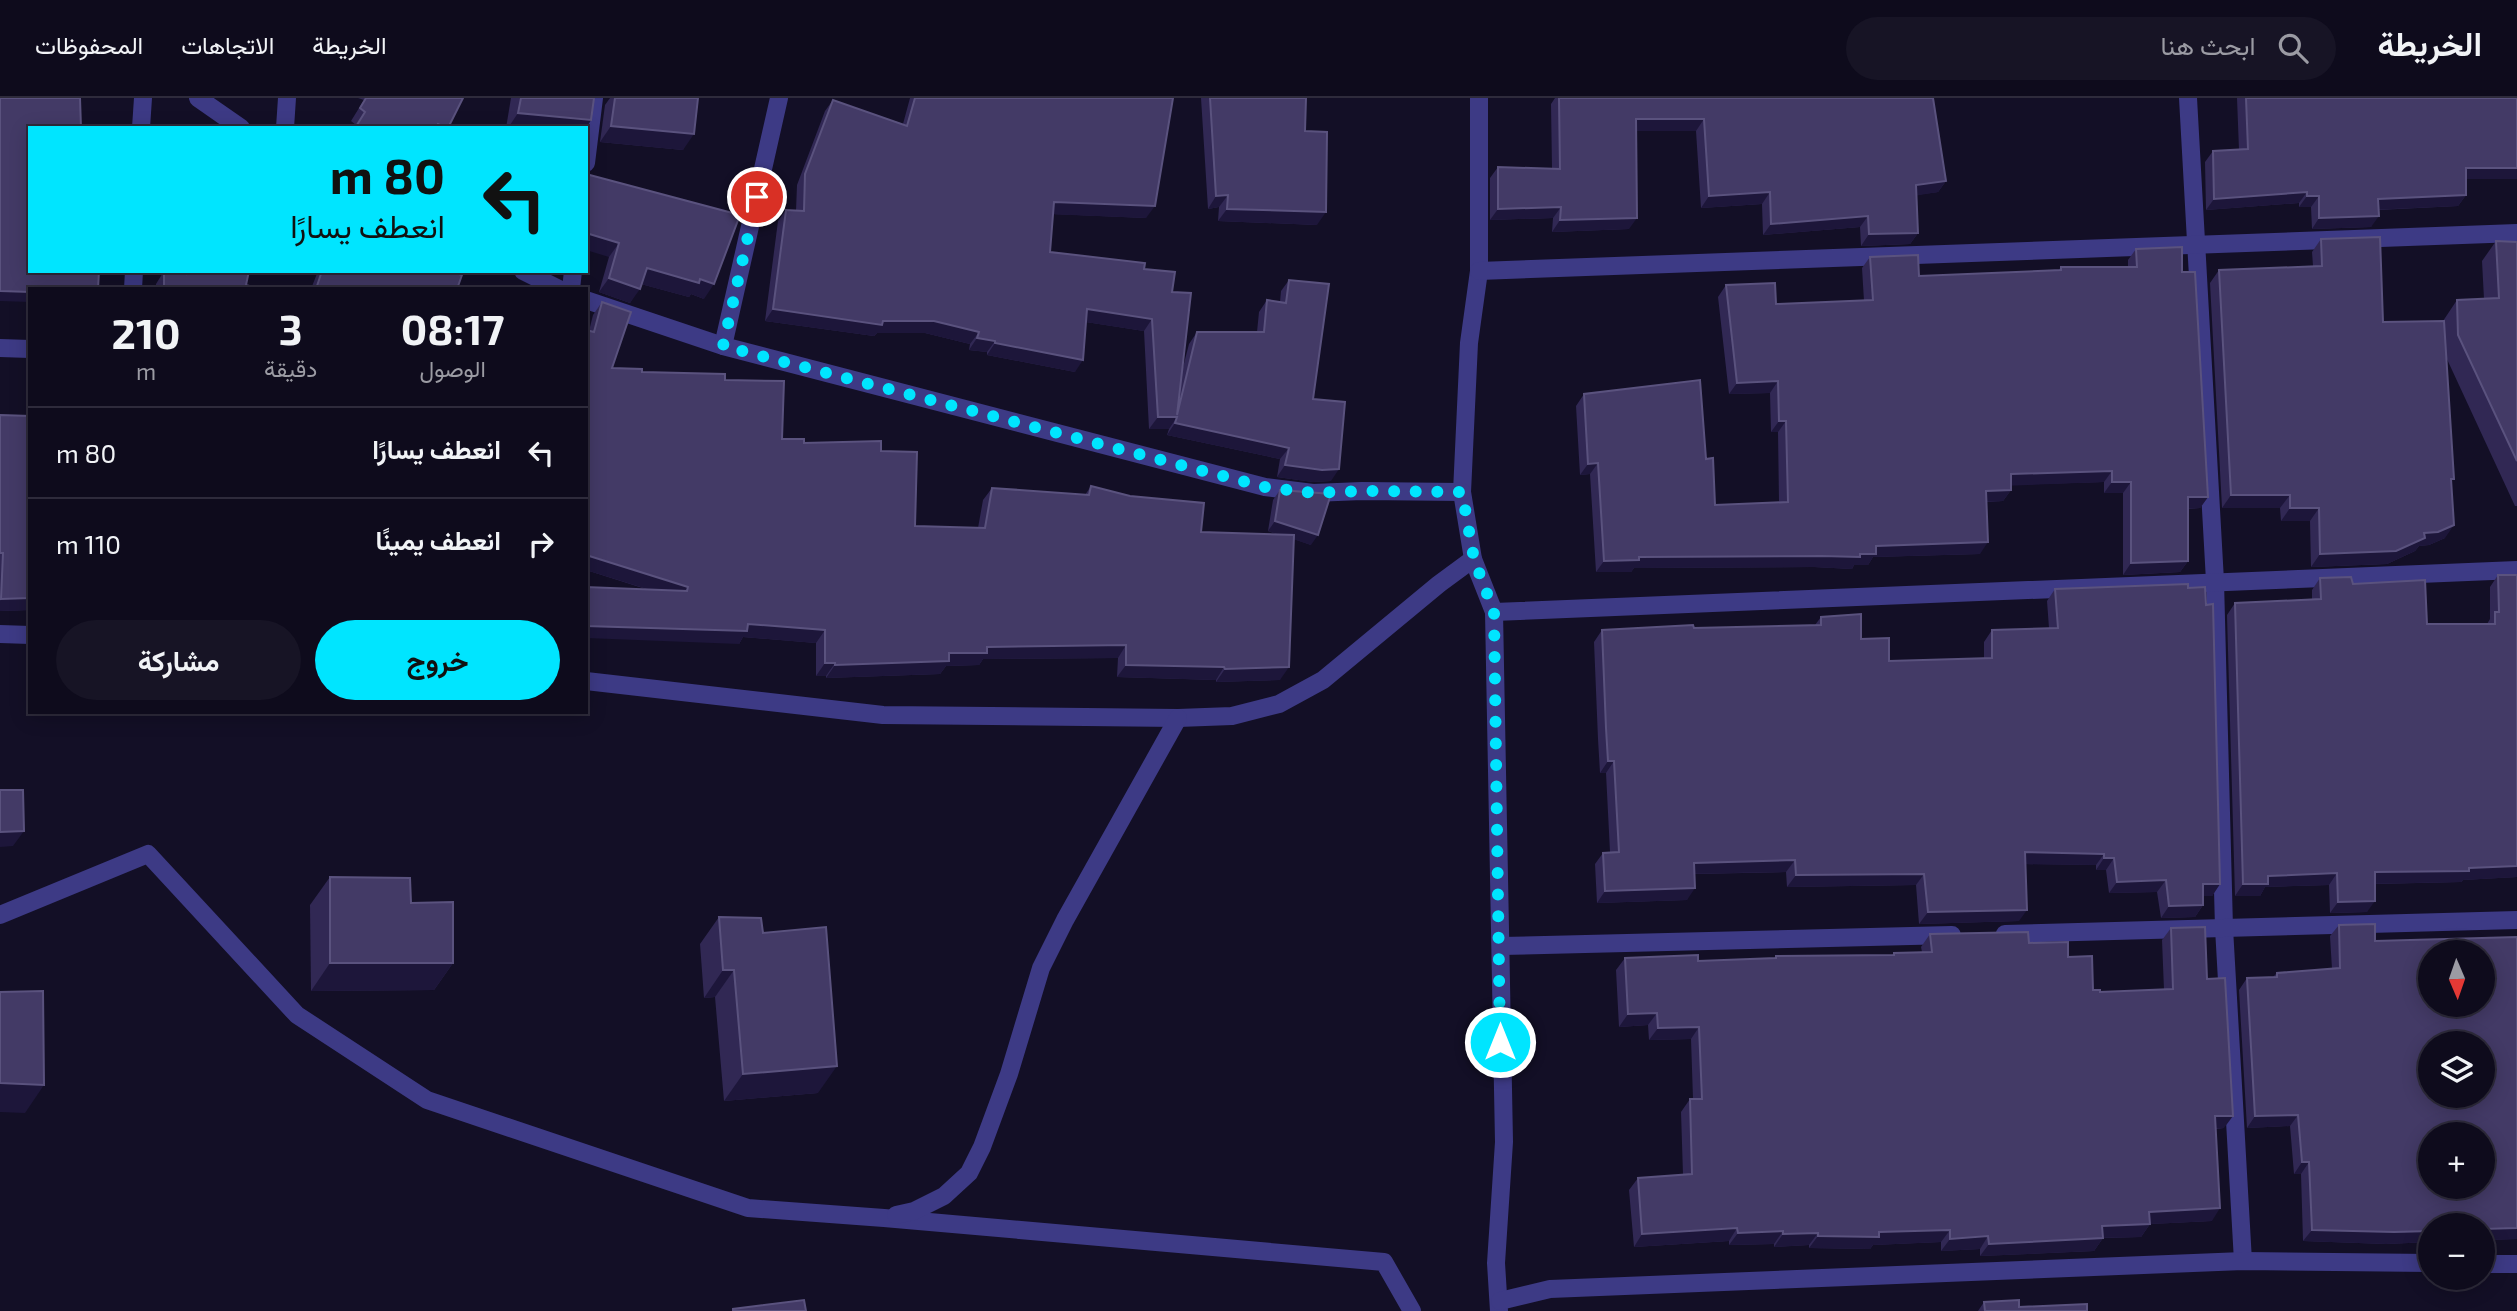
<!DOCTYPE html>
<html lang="ar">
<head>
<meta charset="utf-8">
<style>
  body { margin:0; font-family:"Exo 2",Vazirmatn,sans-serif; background:#171425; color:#f1f3f6; direction:rtl; height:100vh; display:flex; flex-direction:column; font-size:26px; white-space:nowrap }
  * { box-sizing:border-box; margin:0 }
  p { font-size:23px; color:#9b9ba3 }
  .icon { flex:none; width:38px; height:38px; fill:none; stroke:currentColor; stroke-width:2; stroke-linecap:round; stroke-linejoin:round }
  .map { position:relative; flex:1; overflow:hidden; direction:ltr }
  .side { position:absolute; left:28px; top:189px; width:560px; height:427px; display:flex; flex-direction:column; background:#0e0b1c; border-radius:0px; box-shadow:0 4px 18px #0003,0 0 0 2px #2e2b3b; direction:rtl }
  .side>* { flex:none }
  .hud { position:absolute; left:28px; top:28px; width:560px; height:147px; border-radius:0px; box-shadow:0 4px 18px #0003,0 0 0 2px #2e2b3b; direction:rtl; background:#00e5ff; color:#111; overflow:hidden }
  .needle { width:46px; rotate:178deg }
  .tools { position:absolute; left:2418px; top:842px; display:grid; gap:14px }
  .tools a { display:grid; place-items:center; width:77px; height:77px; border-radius:50%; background:#0e0b1c; box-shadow:0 4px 18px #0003,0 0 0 2px #2e2b3b; font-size:35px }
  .pin { position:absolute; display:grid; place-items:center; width:60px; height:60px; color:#fff; margin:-30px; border:4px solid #fff; border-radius:50%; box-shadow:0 2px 7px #0007 }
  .me { position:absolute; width:77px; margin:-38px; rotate:0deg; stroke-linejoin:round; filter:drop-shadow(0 0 5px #0008) }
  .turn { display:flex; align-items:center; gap:24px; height:147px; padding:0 28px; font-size:32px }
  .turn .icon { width:91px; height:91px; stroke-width:2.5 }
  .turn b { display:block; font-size:49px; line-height:60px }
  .eta { display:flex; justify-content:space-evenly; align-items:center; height:119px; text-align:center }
  .eta b { font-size:42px; font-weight:700; line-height:49px }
  .cta { display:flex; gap:14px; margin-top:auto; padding:14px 28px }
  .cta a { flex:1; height:80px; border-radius:42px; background:#00e5ff; color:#111; font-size:28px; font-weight:700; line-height:80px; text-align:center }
  .cta a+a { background:#171425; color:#f1f3f6 }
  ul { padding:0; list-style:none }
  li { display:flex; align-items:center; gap:21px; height:91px; padding:0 28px; border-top:2px solid #2e2b3b }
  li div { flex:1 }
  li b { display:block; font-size:26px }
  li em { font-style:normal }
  header { display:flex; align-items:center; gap:42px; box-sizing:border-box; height:98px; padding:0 35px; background:#0e0b1c; border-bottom:2px solid #2e2b3b }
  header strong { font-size:33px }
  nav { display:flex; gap:38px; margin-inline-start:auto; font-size:24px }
  .search { width:490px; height:63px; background:#171425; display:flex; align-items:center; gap:18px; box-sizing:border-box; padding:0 24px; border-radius:38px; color:#9b9ba3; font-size:26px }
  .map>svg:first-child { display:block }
</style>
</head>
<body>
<header>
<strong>الخريطة</strong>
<div class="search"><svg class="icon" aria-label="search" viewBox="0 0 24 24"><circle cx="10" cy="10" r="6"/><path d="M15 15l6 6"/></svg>ابحث هنا</div>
<nav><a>الخريطة</a><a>الاتجاهات</a><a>المحفوظات</a></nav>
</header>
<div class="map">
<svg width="2517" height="1213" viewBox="0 0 2517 1213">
  <rect width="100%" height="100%" fill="#130f26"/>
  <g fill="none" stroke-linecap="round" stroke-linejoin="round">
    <g stroke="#3d3a85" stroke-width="18">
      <polyline points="198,0 241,30"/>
      <polyline points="1479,0 1479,173 1469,245 1462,394 1473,461 1494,514 1504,1044 1496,1165 1499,1213"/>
      <polyline points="2188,0 2215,483 2224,830 2243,1163"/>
      <polyline points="141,30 143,0"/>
      <polyline points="285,30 287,0"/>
      <polyline points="586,65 594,0"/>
      <polyline points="523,173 559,191"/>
      <polyline points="1479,173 2517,135"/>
      <polyline points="133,191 134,173"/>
      <polyline points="571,191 573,173"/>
      <polyline points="586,202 723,248 1265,389 1313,395 1362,393 1462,394"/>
      <polyline points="723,248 779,0"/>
      <polyline points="0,250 30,251"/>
      <polyline points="1494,514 2517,472"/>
      <polyline points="0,536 30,537"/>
      <polyline points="586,583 883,617 1178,620 1232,618 1279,606 1323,582 1439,486 1473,461"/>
      <polyline points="0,817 148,756 297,917 427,1002 748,1110 884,1120 1384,1164 1412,1213"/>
      <polyline points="2005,836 2517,822"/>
      <polyline points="1501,848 1952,837"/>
      <polyline points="896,1117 914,1113 944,1098 969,1075 982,1049 1009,976 1041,870 1065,822 1178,620"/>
      <polyline points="2483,1166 2517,1166"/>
      <polyline points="1500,1203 1550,1191 2243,1163 2431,1165"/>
    </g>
  </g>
  <g fill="#312854">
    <polygon points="358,0 463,0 448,30 354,30 356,27 351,23 364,2"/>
    <polygon points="511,0 594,0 591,22 586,30 506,30"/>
    <polygon points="610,0 698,0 683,52 600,44 605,7"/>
    <polygon points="910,0 1173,0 1146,120 1053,116 1050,154 1144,171 1172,194 1182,273 1189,246 1197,234 1257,234 1259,214 1267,202 1280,204 1281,193 1289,182 1331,383 1313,384 1277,379 1280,361 1167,337 1169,331 1149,331 1144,233 1086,224 1075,274 987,257 987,254 969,252 970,246 925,235 877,235 874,238 765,223 778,123 786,112 796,113 797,87 825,13 833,2 903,26"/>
    <polygon points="1201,0 1306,0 1305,33 1317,127 1218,123 1219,109 1208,111"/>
    <polygon points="1555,0 1933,0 1946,83 1938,94 1916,97 1918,135 1910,146 1861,148 1860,129 1763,137 1762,106 1701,110 1696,33 1637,33 1629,131 1552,134 1553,120 1490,122 1490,80 1498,69 1552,71 1551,6"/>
    <polygon points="2237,0 2517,0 2517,81 2466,81 2466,97 2458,108 2378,112 2371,129 2312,131 2311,109 2299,109 2299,105 2206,112 2205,64 2213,53 2239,52"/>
    <polygon points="586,76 704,201 691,196 689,199 641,186 630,205 599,194 609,159"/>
    <polygon points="2321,141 2383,224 2443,223 2457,202 2484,201 2482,163 2496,143 2517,144 2517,408 2515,408 2446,259 2451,384 2445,440 2429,447 2419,448 2415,453 2387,466 2311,469 2310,423 2281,423 2280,410 2222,410 2210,185 2219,172 2313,168 2312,154"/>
    <polygon points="2136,151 2182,174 2208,399 2200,410 2188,411 2188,463 2180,474 2123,477 2123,395 2104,395 2104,384 2011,387 2011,392 2003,403 1986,404 1980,456 1873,459 1868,467 1854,467 1852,471 1814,469 1634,470 1631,474 1596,474 1590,376 1580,377 1576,308 1584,296 1706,361 1715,407 1779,404 1778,334 1771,334 1770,295 1729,296 1718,199 1726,187 1776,206 1864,203 1862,170 1870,159 1919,178 2058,173 2061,169 2128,169 2128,162"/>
    <polygon points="164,173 179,175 179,173 249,173 246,187 259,191 156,191 156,186"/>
    <polygon points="318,173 450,173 457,191 311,191"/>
    <polygon points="602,204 612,270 642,274 725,282 782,341 804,345 881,353 915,428 978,430 983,402 992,390 1085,397 1091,388 1201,434 1279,437 1268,433 1273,402 1280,392 1311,447 1294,441 1280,582 1216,584 1216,582 1117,579 1118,560 983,561 979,567 946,568 940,576 826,580 826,578 816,578 816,545 743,539 739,546 649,492 586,472 586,232 589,233 593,217"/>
    <polygon points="0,317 30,318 30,512 0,513"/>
    <polygon points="2498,477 2517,477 2517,779 2463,782 2461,784 2375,786 2367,814 2330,815 2329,787 2265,789 2260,798 2235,798 2227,517 2235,505 2312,501 2312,492 2320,480 2353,486 2427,526 2487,526 2490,521 2490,489"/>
    <polygon points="2055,491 2220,786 2212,798 2203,798 2203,807 2195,819 2161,820 2157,794 2109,795 2106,772 2096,772 2096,767 2025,766 2019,823 1919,826 1916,787 1787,789 1786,774 1694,776 1687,802 1597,805 1595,766 1603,755 1610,754 1606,675 1600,675 1598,641 1594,544 1602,532 1815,527 1821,519 1861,541 1889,563 1984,561 1984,544 1992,532 2049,530 2047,503"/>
    <polygon points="330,779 411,805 453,865 434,892 311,893 310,807"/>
    <polygon points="719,819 763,835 818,995 724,1003 715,899 704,900 700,846"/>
    <polygon points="2339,827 2375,843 2517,839 2517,1141 2483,1142 2431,1127 2431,1144 2386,1146 2303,1143 2301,1076 2294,1076 2290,1028 2247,1030 2239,892 2247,880 2273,879 2277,875 2332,871 2330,838"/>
    <polygon points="2171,830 2207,881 2224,1030 2216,1031 2212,1123 2150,1126 2141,1139 2103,1140 2094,1153 1980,1158 1980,1151 1941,1153 1941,1144 1873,1147 1870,1151 1809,1150 1809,1147 1774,1149 1774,1146 1729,1147 1729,1143 1634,1149 1629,1092 1638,1080 1683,1077 1681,1014 1690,1001 1693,1001 1691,941 1649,942 1648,927 1619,929 1616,872 1625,860 1698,863 1774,860 1776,858 1892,857 1894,855 1922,854 1921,849 1930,836 2029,845 2068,859 2093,892 2100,894 2164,892 2162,842"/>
    <polygon points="1984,1204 2019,1209 2087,1213 1978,1213"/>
  </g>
  <g fill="#1d163a">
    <polygon points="518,15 591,22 586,30 508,30"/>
    <polygon points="1636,21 1704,21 1696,33 1629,33"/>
    <polygon points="611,28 694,36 683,52 600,44"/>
    <polygon points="2466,70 2517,70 2517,81 2458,81"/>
    <polygon points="1946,83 1938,94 1908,99 1916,87"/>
    <polygon points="1770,94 1762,106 1701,110 1709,98"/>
    <polygon points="2307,94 2299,105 2206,112 2214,101"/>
    <polygon points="1228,97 1219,109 1208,111 1216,98"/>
    <polygon points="2466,97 2458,108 2371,112 2378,101"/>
    <polygon points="2307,98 2319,98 2311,109 2299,109"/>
    <polygon points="1054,104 1155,108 1146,120 1046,116"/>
    <polygon points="1561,109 1553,120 1490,122 1498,111"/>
    <polygon points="1227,111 1326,114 1317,127 1218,123"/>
    <polygon points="1868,118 1860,129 1763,137 1771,126"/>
    <polygon points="2379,118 2371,129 2312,131 2319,120"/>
    <polygon points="1637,120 1629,131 1552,134 1560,122"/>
    <polygon points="586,135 619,145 609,159 586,152"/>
    <polygon points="1918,135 1910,146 1861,148 1869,136"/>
    <polygon points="647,170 700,181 714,186 704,201 691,196 689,199 637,185"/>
    <polygon points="609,180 640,191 630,205 599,194"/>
    <polygon points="0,193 30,194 30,204 0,203"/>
    <polygon points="773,211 883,223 934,223 979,234 970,246 925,235 877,235 874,238 765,223"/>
    <polygon points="1087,211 1152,221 1144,233 1079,223"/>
    <polygon points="977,240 995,243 987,254 969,252"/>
    <polygon points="995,245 1083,262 1075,274 987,257"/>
    <polygon points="1778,283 1770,295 1729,296 1737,285"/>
    <polygon points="1158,319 1177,319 1169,331 1149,331"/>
    <polygon points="1779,323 1786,323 1778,334 1771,334"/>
    <polygon points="1175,325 1289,350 1280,361 1167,337"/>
    <polygon points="1598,365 1590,376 1580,377 1588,366"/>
    <polygon points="1285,367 1339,371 1331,383 1313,384 1277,379"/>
    <polygon points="2112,373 2104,384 2003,388 2011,376"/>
    <polygon points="2112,384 2131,384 2123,395 2104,395"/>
    <polygon points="2011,392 2003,403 1978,404 1986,393"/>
    <polygon points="2231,397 2290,397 2280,410 2222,410"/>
    <polygon points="2188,399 2208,399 2200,410 2180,411"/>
    <polygon points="2290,410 2319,410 2310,423 2281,423"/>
    <polygon points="1275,423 1318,437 1311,447 1268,433"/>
    <polygon points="2454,427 2445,440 2429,447 2419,448 2415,453 2387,466 2311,469 2320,456"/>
    <polygon points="1988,444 1980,456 1873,459 1868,467 1854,467 1852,471 1814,469 1634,470 1631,474 1596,474 1604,463 1639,459 1860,456 1876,448"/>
    <polygon points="586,457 688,489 679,501 586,472"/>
    <polygon points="2188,463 2180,474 2123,477 2131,465"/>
    <polygon points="30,500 30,512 0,513 0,503 1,501"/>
    <polygon points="748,526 825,532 816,545 743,539 739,546 586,540 586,528"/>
    <polygon points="1126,547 1118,560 983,561 979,567 946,568 940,576 826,580 835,567 949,555 987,549"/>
    <polygon points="825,565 835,565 826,578 816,578"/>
    <polygon points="1126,567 1224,569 1216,582 1117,579"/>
    <polygon points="1289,569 1280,582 1216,584 1225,571"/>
    <polygon points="1608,663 1614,663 1606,675 1600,675"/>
    <polygon points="24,733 13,748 0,749 0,734"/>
    <polygon points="2025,754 2104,756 2096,767 2017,766"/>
    <polygon points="2104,760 2114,760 2106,772 2096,772"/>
    <polygon points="1795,762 1786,774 1686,776 1694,765"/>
    <polygon points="2517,768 2517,779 2463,782 2461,784 2367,786 2375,774"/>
    <polygon points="2337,775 2329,787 2265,789 2260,798 2235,798 2243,786 2268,778"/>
    <polygon points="1924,776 1916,787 1787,789 1796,777"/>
    <polygon points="2166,782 2157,794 2109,795 2117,784"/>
    <polygon points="2203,786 2220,786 2212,798 2194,798"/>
    <polygon points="1695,790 1687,802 1597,805 1605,793"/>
    <polygon points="2375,803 2367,814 2330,815 2338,804"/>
    <polygon points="2203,807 2195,819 2161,820 2169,808"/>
    <polygon points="2027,812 2019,823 1919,826 1928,814"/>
    <polygon points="330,865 453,865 434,892 311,893"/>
    <polygon points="723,872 734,872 715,899 704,900"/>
    <polygon points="1657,915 1648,927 1619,929 1628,916"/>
    <polygon points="1699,929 1691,941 1649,942 1658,930"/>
    <polygon points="837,968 818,995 724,1003 743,976"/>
    <polygon points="0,985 44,987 25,1015 0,1014"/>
    <polygon points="2298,1017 2290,1028 2247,1030 2255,1018"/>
    <polygon points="2215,1018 2233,1018 2224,1030 2206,1031"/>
    <polygon points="2302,1064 2309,1064 2301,1076 2294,1076"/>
    <polygon points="2220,1110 2212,1123 2150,1126 2141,1139 2093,1140 2102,1128 2149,1114"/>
    <polygon points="1737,1130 1729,1143 1634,1149 1642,1136"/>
    <polygon points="2517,1130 2517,1141 2483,1142 2483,1131"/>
    <polygon points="1950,1132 1941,1144 1873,1147 1870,1151 1809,1150 1818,1138 1879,1134"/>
    <polygon points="2312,1132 2431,1133 2431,1144 2386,1146 2303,1143"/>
    <polygon points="1783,1133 1774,1146 1729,1147 1738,1135"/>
    <polygon points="1818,1135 1809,1147 1774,1149 1783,1136"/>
    <polygon points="1988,1138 1980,1151 1941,1153 1950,1141"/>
    <polygon points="2103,1140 2094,1153 1980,1158 1989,1146"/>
  </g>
  <g fill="#433a66" stroke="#5a527e" stroke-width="2" fill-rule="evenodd">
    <polygon points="0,0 80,0 81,30 30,30 30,173 99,173 98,191 30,191 30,194 0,193"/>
    <polygon points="366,0 463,0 448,30 438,26 437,30 355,30 365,14 360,10"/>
    <polygon points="521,0 594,0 591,22 518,15"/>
    <polygon points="615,0 698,0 694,36 611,28"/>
    <polygon points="915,0 1173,0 1155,108 1054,104 1050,154 1145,165 1144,171 1175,174 1172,194 1191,195 1177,317 1197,234 1264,234 1267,202 1286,205 1289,182 1329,186 1313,301 1345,304 1339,371 1322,372 1285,367 1289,350 1175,325 1177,319 1158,319 1152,221 1087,211 1083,262 995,245 995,243 977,240 979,234 934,223 883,223 882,227 773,211 786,112 804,113 805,76 833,2 907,28"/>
    <polygon points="1210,0 1306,0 1305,33 1327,34 1326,114 1227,111 1228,97 1216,98"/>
    <polygon points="1559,0 1933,0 1946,83 1916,87 1918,135 1869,136 1868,118 1771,126 1770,94 1709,98 1704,21 1636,21 1637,120 1560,122 1561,109 1498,111 1498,69 1560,71"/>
    <polygon points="2246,0 2517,0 2517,70 2466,70 2466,97 2378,101 2379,118 2319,120 2319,98 2307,98 2307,94 2214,101 2213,53 2248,51"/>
    <polygon points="586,76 740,117 714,186 700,181 699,185 647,170 640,191 609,180 619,145 586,135"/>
    <polygon points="2380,139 2383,224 2444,223 2454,381 2451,381 2454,427 2438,434 2424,435 2425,440 2396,453 2320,456 2319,410 2290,410 2290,397 2231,397 2219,172 2322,168 2321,141"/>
    <polygon points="2496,143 2517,144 2517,363 2458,237 2457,202 2499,200"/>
    <polygon points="2182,149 2182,174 2195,174 2208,399 2188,399 2188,463 2131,465 2131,384 2112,384 2112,373 2011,376 2011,392 1986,393 1988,444 1876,448 1876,456 1860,456 1860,459 1822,458 1639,459 1639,462 1604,463 1598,365 1588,366 1584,296 1700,282 1706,361 1713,360 1715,407 1788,404 1786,323 1779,323 1778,283 1737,285 1726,187 1775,185 1776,206 1873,202 1870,159 1918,157 1919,178 2061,172 2061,169 2137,169 2136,151"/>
    <polygon points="164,173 186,176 186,173 249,173 246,187 259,191 164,191"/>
    <polygon points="322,173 450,173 462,177 457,191 316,191"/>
    <polygon points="602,204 631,214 612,270 642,271 642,274 725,276 725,282 784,283 782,341 804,341 804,345 881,343 881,353 917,354 915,428 985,430 992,390 1089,397 1091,388 1130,398 1204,405 1201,434 1294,437 1289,569 1225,571 1224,569 1126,567 1126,547 987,549 987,555 949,555 949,563 835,567 835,565 825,565 825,532 748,526 747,533 586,528 586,489 687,493 688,489 586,457 586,232 594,234"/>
    <polygon points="0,317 30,318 30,500 1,501 3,455 0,455"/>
    <polygon points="1280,392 1331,396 1318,437 1275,423"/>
    <polygon points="2498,477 2517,477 2517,768 2469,770 2469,773 2375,774 2375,803 2338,804 2337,775 2268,778 2268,786 2243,786 2235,505 2321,501 2320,480 2351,479 2353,486 2425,482 2427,526 2495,526 2495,514 2499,514"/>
    <polygon points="2188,486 2188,490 2205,489 2206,507 2213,506 2220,786 2203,786 2203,807 2169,808 2166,782 2117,784 2114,760 2104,760 2104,756 2025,754 2027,812 1928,814 1924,776 1796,777 1795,762 1694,765 1695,790 1605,793 1603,755 1619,754 1614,663 1608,663 1606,630 1602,532 1693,527 1694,530 1821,527 1821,519 1861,516 1861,541 1889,540 1889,563 1992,560 1992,532 2058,530 2055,491"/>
    <polygon points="0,692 23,692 24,733 0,734"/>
    <polygon points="330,779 410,780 411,805 453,804 453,865 330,865"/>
    <polygon points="719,819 761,820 763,835 826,829 837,968 743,976 734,872 723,872"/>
    <path d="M2375 826V843L2517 839V1130L2483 1131V1127H2431V1133L2394 1134 2312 1132 2309 1064H2302L2298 1017 2255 1018 2247 880 2277 879V875L2340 870 2339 827ZM2431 854H2483V906H2431ZM2431 945H2483V998H2431ZM2431 1036H2483V1088H2431Z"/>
    <polygon points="2205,829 2207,881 2225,880 2233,1018 2215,1018 2220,1110 2149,1114 2150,1126 2102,1128 2103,1140 1989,1146 1988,1138 1950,1141 1950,1132 1879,1134 1879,1139 1818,1138 1818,1135 1783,1136 1783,1133 1738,1135 1737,1130 1642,1136 1638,1080 1692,1076 1690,1001 1702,1001 1699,929 1658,930 1657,915 1628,916 1625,860 1698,857 1698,863 1776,860 1776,858 1894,857 1894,855 1932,854 1930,836 2028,834 2029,845 2068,844 2068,859 2092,858 2093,892 2100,892 2100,894 2173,891 2171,830"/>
    <polygon points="43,893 44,987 0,985 0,894"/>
    <polygon points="804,1202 806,1213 733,1213 733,1211"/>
    <polygon points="2019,1202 2019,1209 2087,1206 2087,1213 1985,1213 1984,1204"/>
  </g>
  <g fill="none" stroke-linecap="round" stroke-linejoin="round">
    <polyline stroke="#00e5ff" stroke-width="12" stroke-dasharray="0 21.6" points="757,99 723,248 1265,389 1313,395 1363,393 1462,394 1474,461 1494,514 1500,944"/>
  </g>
</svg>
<div class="tools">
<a><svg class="needle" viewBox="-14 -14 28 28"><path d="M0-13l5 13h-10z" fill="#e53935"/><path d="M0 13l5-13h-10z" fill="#9b9ba3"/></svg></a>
<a><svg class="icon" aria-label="layers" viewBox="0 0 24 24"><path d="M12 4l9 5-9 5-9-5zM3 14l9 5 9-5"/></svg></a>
<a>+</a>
<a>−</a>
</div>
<div class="pin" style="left:757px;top:99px;background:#d93025"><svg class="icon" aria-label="arrive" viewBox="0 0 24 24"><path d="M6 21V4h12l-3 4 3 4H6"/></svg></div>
<svg class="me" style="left:1500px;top:944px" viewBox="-20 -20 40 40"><circle r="17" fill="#00e5ff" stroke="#fff" stroke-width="3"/><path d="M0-11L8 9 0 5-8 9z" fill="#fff"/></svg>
<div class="hud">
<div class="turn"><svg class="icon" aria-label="left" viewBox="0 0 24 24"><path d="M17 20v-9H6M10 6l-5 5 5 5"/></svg><div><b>80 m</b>انعطف يسارًا</div></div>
</div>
<section class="side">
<div class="eta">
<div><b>08:17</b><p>الوصول</p></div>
<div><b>3</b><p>دقيقة</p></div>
<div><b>210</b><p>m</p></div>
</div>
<ul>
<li><svg class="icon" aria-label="left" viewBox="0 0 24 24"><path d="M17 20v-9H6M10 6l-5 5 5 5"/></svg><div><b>انعطف يسارًا</b></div><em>80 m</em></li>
<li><svg class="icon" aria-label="right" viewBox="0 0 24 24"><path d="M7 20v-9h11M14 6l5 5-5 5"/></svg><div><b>انعطف يمينًا</b></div><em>110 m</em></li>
</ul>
<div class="cta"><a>خروج</a><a>مشاركة</a></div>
</section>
</div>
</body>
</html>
